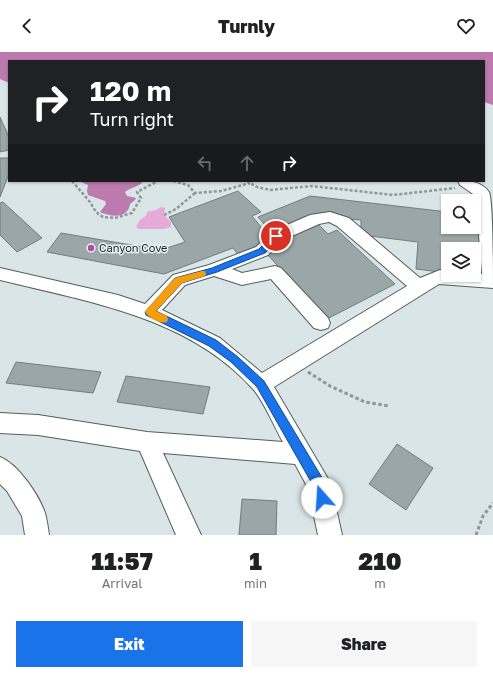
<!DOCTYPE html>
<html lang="en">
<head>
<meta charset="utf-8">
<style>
  body { margin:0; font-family:"Golos Text",sans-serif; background:#f6f6f6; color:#202124; height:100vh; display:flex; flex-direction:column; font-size:15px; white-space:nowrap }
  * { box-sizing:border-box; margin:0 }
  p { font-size:13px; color:#757577 }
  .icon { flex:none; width:22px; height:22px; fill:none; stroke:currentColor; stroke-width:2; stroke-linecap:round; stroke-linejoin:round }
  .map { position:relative; height:483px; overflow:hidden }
  .details { display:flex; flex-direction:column; background:#fff; flex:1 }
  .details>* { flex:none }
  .guide { position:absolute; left:8px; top:8px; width:477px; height:122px; border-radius:0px; box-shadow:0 1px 3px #0004; background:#202124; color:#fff; overflow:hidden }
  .controls { position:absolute; left:441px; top:142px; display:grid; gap:8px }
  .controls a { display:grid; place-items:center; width:40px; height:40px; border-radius:0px; background:#fff; box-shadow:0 1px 3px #0004; font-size:20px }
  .pin { position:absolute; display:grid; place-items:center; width:34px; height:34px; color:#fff; margin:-17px; border:2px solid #fff; border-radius:50%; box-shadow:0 1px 4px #0007 }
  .me { position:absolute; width:44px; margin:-22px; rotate:341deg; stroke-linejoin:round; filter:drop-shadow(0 0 3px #0008) }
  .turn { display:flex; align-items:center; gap:14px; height:84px; padding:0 16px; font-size:18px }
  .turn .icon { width:52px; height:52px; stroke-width:2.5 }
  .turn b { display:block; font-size:28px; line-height:34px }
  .lanes { display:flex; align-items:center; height:38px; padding:0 16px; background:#0003; justify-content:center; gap:20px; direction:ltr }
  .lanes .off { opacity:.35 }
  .eta { display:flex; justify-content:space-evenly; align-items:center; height:68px; text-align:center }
  .eta b { font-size:24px; font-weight:800; line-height:28px }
  .button { display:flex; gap:8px; margin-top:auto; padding:8px 16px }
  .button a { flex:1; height:46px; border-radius:0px; background:#1a73e8; color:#fff; font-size:16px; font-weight:800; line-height:46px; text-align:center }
  .button a+a { background:#f6f6f6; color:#202124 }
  header { display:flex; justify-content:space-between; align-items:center; height:52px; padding:0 16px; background:#fff; font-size:18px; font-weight:800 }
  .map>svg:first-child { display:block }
</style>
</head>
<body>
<header><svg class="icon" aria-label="back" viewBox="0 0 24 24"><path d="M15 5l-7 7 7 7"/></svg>Turnly<svg class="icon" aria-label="heart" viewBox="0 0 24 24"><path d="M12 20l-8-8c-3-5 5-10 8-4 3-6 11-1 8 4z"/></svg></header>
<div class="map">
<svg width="493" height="483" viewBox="0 0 493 483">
  <rect width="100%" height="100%" fill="#d9e5e7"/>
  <polygon fill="#e5aad7" points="161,155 165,156 164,163 171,170 171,175 164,177 139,177 136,175 140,168 146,164 147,160 156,158"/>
  <g fill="#bc7aae">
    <polygon points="0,0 493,0 493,53 484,50 484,9 9,9 9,31 0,27"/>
    <path d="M79 129H144C137 136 131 135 125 140L127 144 136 146 135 148 130 152C128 167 111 165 100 160L106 152 105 149 88 143 87 139 88 133Z"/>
  </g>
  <g fill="#9aa6a8" stroke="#717d7f">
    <polygon points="0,65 9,85 9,98 0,100"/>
    <polygon points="0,106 9,106 9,122 0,145"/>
    <polygon points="238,139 261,160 252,164 271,187 254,195 257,198 240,205 233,196 164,222 47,200 61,181 161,198 185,190 169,165"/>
    <polygon points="453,143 477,148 488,226 474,223 474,197 448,197 448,221 416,217 418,190 370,184 361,177 361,168 315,164 271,180 258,165 310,144 448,160 448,175 474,175 474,149 452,149"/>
    <polygon points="3,150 42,186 17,200 0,183 0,151"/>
    <polygon points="318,172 328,182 337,178 395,232 327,267 265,200 282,193 278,189"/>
    <polygon points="16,310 101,320 93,341 6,331"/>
    <polygon points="126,324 210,335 203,362 117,350"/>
    <polygon points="397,392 433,416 406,458 369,432"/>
    <polygon points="242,447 277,449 276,483 239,483"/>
  </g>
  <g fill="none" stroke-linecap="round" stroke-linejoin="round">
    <g stroke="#535e5f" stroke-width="2">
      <g id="minor">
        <path d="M458 129C470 129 481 129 489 140 493 149 493 220 493 236L439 232 274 335 327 425 331 433 342 483H318L308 436 295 412 163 401 201 483H176L140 399 38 383 0 381V361L38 363 147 380 283 390C275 376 263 348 253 337 189 265 89 250 0 228V216L118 243 145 252 173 223 209 213 256 195 271 180 310 163 330 160 349 166 420 226 440 218 448 219V223L482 222 476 144 460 133ZM329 170 337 174 407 234 262 321 220 286 162 258 185 233 214 224 242 233 271 227 314 276 321 278 328 276 330 271 328 266 281 216 275 214 242 221 232 217 268 203 283 188 319 172Z"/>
        <path d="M0 405C18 412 39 443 45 461 47 468 48 476 49 483H25L22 464 7 439 0 432Z"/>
      </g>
    </g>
    <g stroke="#8e9899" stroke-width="2.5" stroke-dasharray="3 2" stroke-linecap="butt">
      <polyline points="72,129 90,150 96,160 103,165 115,166 132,161 141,146 137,140 158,129"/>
      <polyline points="173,129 188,133 195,141 221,139 250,131"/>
      <polyline points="247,129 257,135 270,138 312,134 393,143 455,136"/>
      <polyline points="164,163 176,157 195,141"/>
    </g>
    <g stroke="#8e9899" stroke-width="3" stroke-dasharray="3.5 2.5" stroke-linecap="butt">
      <polyline points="308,320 330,334 365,350 389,354"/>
      <polyline points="476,483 483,464 493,451"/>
    </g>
    <use href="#minor" fill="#fff" fill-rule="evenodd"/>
  </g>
  <polygon fill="#1a73e8" stroke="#114b97" points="276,181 281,184 265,201 217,220 182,231 156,259 216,288 238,305 264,329 324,429 328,446 326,450 322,451 318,450 314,435 257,335 231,310 209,294 146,263 145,260 175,226 212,216 259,197 274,182"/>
  <path fill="#f59e0b" d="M202 219H205L206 222 205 224 182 231 156 259 167 264 168 267 167 270C160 272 149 266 145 260L146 258 175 226Z"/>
  <circle fill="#b949a6" stroke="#e6f3f5" stroke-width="1.5" cx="91" cy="196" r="4"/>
  <g text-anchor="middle" stroke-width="3" stroke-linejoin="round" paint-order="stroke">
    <g font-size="11" fill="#232828" stroke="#e6f3f5" text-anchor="start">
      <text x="99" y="200">Canyon Cove</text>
    </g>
  </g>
</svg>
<div class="controls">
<a><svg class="icon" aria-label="search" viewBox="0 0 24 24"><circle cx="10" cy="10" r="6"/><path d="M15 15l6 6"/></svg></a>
<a><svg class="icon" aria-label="layers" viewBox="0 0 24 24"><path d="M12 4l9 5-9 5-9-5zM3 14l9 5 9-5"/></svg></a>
</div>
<div class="pin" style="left:276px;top:184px;background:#d93025"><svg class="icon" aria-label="arrive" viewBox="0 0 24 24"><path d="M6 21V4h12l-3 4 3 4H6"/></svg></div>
<svg class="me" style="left:322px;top:446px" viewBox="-20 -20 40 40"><circle r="19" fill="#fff"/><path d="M0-13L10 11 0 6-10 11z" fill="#1a73e8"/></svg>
<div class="guide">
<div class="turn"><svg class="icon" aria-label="right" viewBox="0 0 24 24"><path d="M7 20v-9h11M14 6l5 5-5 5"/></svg><div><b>120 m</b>Turn right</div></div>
<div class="lanes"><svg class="icon off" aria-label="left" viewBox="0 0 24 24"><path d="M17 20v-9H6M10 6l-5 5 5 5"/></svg><svg class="icon off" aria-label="ahead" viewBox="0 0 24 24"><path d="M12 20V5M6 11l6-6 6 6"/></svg><svg class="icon" aria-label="right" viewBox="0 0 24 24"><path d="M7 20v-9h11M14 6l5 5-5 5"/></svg></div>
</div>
</div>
<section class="details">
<div class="eta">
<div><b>11:57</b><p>Arrival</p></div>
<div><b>1</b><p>min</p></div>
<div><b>210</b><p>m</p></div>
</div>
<div class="button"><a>Exit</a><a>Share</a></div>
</section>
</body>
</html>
